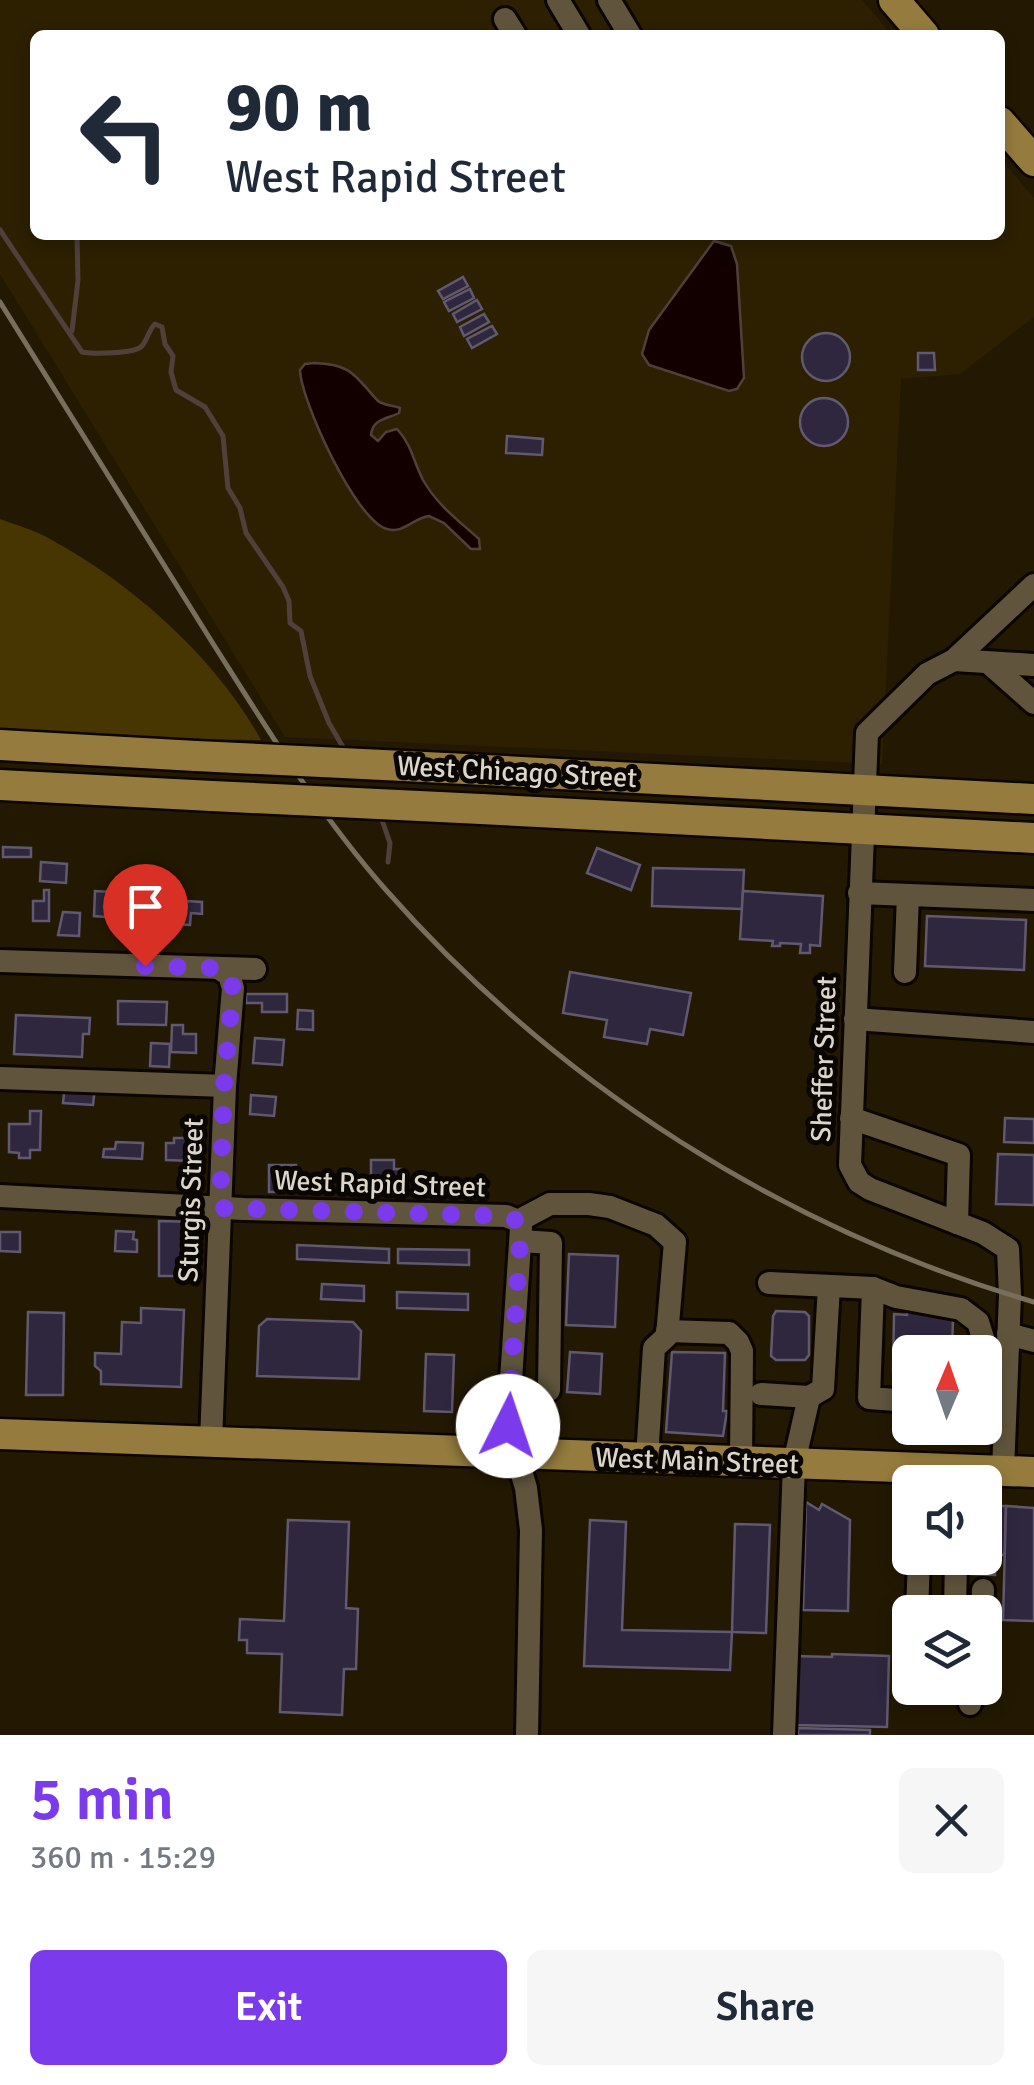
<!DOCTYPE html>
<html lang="en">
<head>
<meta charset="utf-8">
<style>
  body { margin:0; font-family:Signika,sans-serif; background:#f6f6f7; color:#1f2937; height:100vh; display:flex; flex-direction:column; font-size:38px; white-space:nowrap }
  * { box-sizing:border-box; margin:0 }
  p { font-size:32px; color:#747a83 }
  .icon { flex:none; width:55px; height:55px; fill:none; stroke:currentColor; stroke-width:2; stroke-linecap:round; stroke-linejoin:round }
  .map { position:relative; height:1735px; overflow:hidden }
  .side { display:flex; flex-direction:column; background:#fff; flex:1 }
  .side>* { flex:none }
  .banner { position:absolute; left:30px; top:30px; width:975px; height:210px; border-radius:15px; box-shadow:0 5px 15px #0003; background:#fff; color:#1f2937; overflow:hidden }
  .needle { width:65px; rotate:2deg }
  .controls { position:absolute; left:892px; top:1335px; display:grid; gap:20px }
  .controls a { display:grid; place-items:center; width:110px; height:110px; border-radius:15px; background:#fff; box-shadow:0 5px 15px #0003; font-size:50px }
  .pin { position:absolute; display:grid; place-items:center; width:85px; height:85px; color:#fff; margin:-102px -42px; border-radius:50% 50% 50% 0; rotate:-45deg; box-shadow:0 0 10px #0007 }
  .pin .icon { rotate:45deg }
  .me { position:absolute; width:110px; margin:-55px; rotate:4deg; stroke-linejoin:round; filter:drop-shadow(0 0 8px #0008) }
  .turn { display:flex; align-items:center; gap:35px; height:210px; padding:0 30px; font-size:45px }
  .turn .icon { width:130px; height:130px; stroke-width:2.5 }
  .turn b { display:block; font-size:70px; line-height:85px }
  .round { display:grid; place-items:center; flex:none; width:105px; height:105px; border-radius:15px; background:#f6f6f7 }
  .summary { display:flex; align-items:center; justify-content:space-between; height:170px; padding:0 30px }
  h1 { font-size:60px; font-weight:600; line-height:75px; color:#7c3aed }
  .action { display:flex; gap:20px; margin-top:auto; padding:20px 30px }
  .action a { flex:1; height:115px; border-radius:15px; background:#7c3aed; color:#fff; font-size:40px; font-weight:600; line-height:115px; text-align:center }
  .action a+a { background:#f6f6f7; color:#1f2937 }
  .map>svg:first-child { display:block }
</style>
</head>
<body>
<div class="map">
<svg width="1034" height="1735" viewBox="0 0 1034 1735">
  <rect width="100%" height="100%" fill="#231902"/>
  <polygon fill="#2c2000" points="0,0 862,0 892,35 35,35 35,235 1000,235 1000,158 1034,198 1034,317 960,374 901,379 882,764 285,737 0,274"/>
  <path fill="#473502" d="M0 519C16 525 35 530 50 539 133 584 216 658 261 740L114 738 0 731Z"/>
  <g fill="#120000" stroke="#4f403c" stroke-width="2.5">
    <polygon points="714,241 731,246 737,264 744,378 737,389 729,391 649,365 642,354 649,330"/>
    <path d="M314 363C352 364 355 376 377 400 383 406 393 405 400 408L399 413C387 419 372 419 371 435L378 441 386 432 397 429C412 445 413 461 423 480 438 506 457 519 479 539L480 549H471L444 523 429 516C413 518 404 534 387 529 356 521 301 401 300 370L305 364Z"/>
  </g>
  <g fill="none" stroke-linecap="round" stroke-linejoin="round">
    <g stroke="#4f403c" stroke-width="5">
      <path d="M0 230 82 352C93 354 135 354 142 346 148 339 148 331 155 324L162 327 165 344 173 356 171 372 176 390 205 407 223 436 228 488 240 508 246 533 283 587 289 601 290 623 301 631 310 676 329 723 347 754"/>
      <polyline points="72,331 78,280 77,235"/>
      <polyline points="381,817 390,843 388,862"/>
    </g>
  </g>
  <g fill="#2f273d" stroke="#615871" stroke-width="2.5">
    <polygon points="463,277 468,286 443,299 438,291"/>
    <polygon points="470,289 474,298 449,311 444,302"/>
    <polygon points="477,300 482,309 457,322 453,314"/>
    <polygon points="484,314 489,322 464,336 460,327"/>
    <polygon points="492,326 497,334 472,348 467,339"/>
    <circle cx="826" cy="357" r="24"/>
    <polygon points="918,353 934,353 935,370 918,370"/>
    <circle cx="824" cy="422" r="24"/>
    <polygon points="507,436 543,439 542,455 506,453"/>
    <polygon points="3,847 31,848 31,857 3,857"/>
    <polygon points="597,848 640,865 631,890 587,873"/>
    <polygon points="41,862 67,864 66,883 40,881"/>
    <polygon points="653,868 744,870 742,909 652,906"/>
    <polygon points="44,890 49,890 49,921 33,921 33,901 44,901"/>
    <polygon points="95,891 110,892 109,898 118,899 117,918 94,916"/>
    <polygon points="743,891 823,896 820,946 810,945 810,953 800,953 801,944 780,943 780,946 772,946 773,941 740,939"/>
    <polygon points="186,901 202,902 202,914 191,913 190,925 169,924 170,907 186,908"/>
    <polygon points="135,906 159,907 158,926 134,923"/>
    <polygon points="63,912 80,913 79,936 58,935"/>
    <polygon points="927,916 1026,920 1024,970 925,966"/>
    <polygon points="570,972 691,993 683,1035 650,1029 647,1044 604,1037 607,1020 563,1013"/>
    <polygon points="246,994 287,994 287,1012 262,1012 262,1003 246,1003"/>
    <polygon points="118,1001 167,1002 166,1025 118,1024"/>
    <polygon points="298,1010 313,1011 313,1030 297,1029"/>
    <polygon points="16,1015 90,1018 89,1034 83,1034 82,1057 14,1054"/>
    <polygon points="172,1025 183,1025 183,1034 196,1034 196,1053 171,1052"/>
    <polygon points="255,1038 284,1040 282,1065 253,1063"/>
    <polygon points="151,1043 170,1044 169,1067 150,1066"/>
    <polygon points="65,1084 95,1087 93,1105 63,1103"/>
    <polygon points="251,1095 276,1097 274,1116 250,1114"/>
    <polygon points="30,1111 41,1111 40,1150 30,1150 30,1158 19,1158 19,1153 9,1152 9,1124 30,1124"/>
    <polygon points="1005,1118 1034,1119 1034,1143 1004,1142"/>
    <polygon points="174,1138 195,1138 194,1161 166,1160 166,1143 174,1143"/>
    <polygon points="116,1142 143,1143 142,1159 103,1157 104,1149 115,1149"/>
    <polygon points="998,1154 1034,1155 1034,1205 996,1204"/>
    <polygon points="371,1160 394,1160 394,1169 401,1169 401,1184 371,1185"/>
    <polygon points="269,1165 296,1165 295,1175 287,1175 287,1192 269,1192"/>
    <polygon points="159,1221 195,1222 194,1276 159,1276"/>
    <polygon points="116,1231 134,1232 133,1239 137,1240 137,1252 115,1251"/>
    <polygon points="0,1232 20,1232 20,1252 0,1251"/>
    <polygon points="297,1245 389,1249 389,1263 297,1259"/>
    <polygon points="398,1249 469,1250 469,1265 398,1263"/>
    <polygon points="569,1254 618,1256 615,1327 566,1325"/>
    <polygon points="322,1284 364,1286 364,1301 321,1299"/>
    <polygon points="397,1292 468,1294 468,1310 397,1308"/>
    <polygon points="141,1308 184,1310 181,1387 101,1384 101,1371 95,1366 95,1353 121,1354 122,1322 141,1323"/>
    <polygon points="907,1308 941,1309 940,1317 953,1318 952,1352 910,1352 910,1372 893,1371 894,1314 907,1315"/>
    <polygon points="776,1311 805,1312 809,1316 809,1355 805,1360 776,1360 771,1356 773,1316"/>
    <polygon points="28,1312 64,1313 63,1395 26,1395"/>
    <polygon points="267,1319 353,1322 361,1331 359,1379 257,1376 259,1326"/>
    <polygon points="570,1352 602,1354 600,1394 567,1392"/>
    <polygon points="672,1352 725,1353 723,1411 727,1411 723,1436 666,1432"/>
    <polygon points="426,1354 454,1355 452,1412 424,1411"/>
    <polygon points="806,1502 819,1510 822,1504 850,1520 848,1611 803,1610"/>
    <polygon points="985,1506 1006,1506 1005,1555 996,1554 995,1575 971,1574 972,1558 985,1558"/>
    <polygon points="1006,1506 1034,1508 1034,1621 1003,1620"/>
    <polygon points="288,1520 349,1522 346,1608 358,1609 356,1669 344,1669 342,1715 280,1712 282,1654 247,1653 247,1640 239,1640 240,1619 284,1621"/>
    <polygon points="590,1520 626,1522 622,1630 732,1632 730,1670 584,1666"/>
    <polygon points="735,1524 770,1525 766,1633 732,1632"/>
    <polygon points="832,1654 889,1656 887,1727 793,1725 795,1656 832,1657"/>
    <polygon points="798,1728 870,1730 870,1735 798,1735"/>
  </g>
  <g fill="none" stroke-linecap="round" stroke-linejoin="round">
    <g stroke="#0c0500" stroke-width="28">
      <g id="minor">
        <polyline points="558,0 579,35"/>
        <polyline points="609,0 630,35"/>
        <polyline points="505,19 515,35"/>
        <polyline points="954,660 1034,665"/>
        <polyline points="990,664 1034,703"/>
        <polyline points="859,893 1034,900"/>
        <polyline points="0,961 255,969"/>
        <polyline points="905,972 908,895"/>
        <polyline points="855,1019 1034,1032"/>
        <polyline points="0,1078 225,1086"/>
        <polyline points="851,1118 959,1155 957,1223"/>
        <polyline points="0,1196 244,1209 506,1216 518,1221"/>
        <polyline points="518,1221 521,1228 508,1426 526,1488 531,1530 527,1735"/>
        <polyline points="518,1221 550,1204 589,1204 610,1207 656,1225 675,1242 667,1336 654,1348 647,1458"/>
        <polyline points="521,1241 551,1243 549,1390"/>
        <polyline points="769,1283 873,1288 869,1398 910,1401"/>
        <polyline points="873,1288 896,1297 961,1309 978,1322 988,1354 1007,1363"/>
        <polyline points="667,1331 729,1333 738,1342 742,1351 741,1461"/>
        <polyline points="1008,1334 1034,1341"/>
        <polyline points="761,1394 809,1397 794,1463 784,1735"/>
        <polyline points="809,1397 823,1389 829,1286"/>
        <polyline points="211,1441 225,1086 233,988 229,975 218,968"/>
        <polyline points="1003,1471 1010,1295 1008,1249 983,1233 870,1189 859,1182 850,1165 867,733 927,674 954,660 1034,585"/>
        <polyline points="917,1612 919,1558"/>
        <polyline points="955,1612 956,1558"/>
        <polyline points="982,1612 983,1590"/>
        <polyline points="970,1688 970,1704"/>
      </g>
    </g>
    <g stroke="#0c0500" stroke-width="35">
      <g id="major">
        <polyline points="894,0 924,35"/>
        <polyline points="1000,122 1034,161"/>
        <polyline points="0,745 196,756"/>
        <polyline points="466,769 1034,799"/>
        <polyline points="0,785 212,796"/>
        <polyline points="481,809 1034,838"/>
        <polyline points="0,1434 1034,1472"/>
      </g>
    </g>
    <use href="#minor" stroke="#60553c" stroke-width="22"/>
    <use href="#major" stroke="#957c3e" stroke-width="30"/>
    <path stroke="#776f5c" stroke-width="5" d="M0 302C71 415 141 529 212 642 266 727 319 814 386 890 558 1085 783 1229 1034 1302"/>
    <g stroke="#0c0500" stroke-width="35" stroke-linecap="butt">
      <g id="major-bridge">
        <polyline points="196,756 466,769"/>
        <polyline points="212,796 481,809"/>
      </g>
    </g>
    <use href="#major-bridge" stroke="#957c3e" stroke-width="30"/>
  </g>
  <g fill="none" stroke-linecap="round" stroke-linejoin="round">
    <polyline stroke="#7c3aed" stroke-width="18" stroke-dasharray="0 32.4" points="145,966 218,968 229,976 233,988 224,1086 220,1208 506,1216 518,1221 521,1228 508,1426"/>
  </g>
  <g text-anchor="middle" stroke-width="10" stroke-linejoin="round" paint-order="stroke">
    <g font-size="28" fill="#dcd6c8" stroke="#090501">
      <text transform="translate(517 771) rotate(3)" y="10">West Chicago Street</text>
      <text transform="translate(823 1059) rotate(-88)" y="10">Sheffer Street</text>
      <text transform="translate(380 1183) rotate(2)" y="10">West Rapid Street</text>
      <text transform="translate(190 1200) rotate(-88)" y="10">Sturgis Street</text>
      <text transform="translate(697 1460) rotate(2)" y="10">West Main Street</text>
    </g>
  </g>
</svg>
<div class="controls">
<a><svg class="needle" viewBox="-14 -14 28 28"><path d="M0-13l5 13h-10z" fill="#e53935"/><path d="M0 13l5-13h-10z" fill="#747a83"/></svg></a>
<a><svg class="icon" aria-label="sound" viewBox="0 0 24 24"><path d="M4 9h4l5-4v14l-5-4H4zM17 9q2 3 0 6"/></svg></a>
<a><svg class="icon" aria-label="layers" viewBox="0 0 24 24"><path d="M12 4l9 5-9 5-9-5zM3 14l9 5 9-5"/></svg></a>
</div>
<div class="pin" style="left:145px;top:966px;background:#d93025"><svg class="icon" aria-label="arrive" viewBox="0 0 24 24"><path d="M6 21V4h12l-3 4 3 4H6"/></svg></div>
<svg class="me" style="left:508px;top:1426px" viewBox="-20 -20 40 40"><circle r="19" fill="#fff"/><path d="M0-13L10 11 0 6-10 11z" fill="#7c3aed"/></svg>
<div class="banner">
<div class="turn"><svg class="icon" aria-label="left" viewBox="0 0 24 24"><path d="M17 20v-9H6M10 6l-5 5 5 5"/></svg><div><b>90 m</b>West Rapid Street</div></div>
</div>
</div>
<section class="side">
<div class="summary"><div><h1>5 min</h1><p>360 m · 15:29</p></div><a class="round"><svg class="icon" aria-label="close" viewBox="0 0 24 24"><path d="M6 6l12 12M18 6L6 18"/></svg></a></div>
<div class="action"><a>Exit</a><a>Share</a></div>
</section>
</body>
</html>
